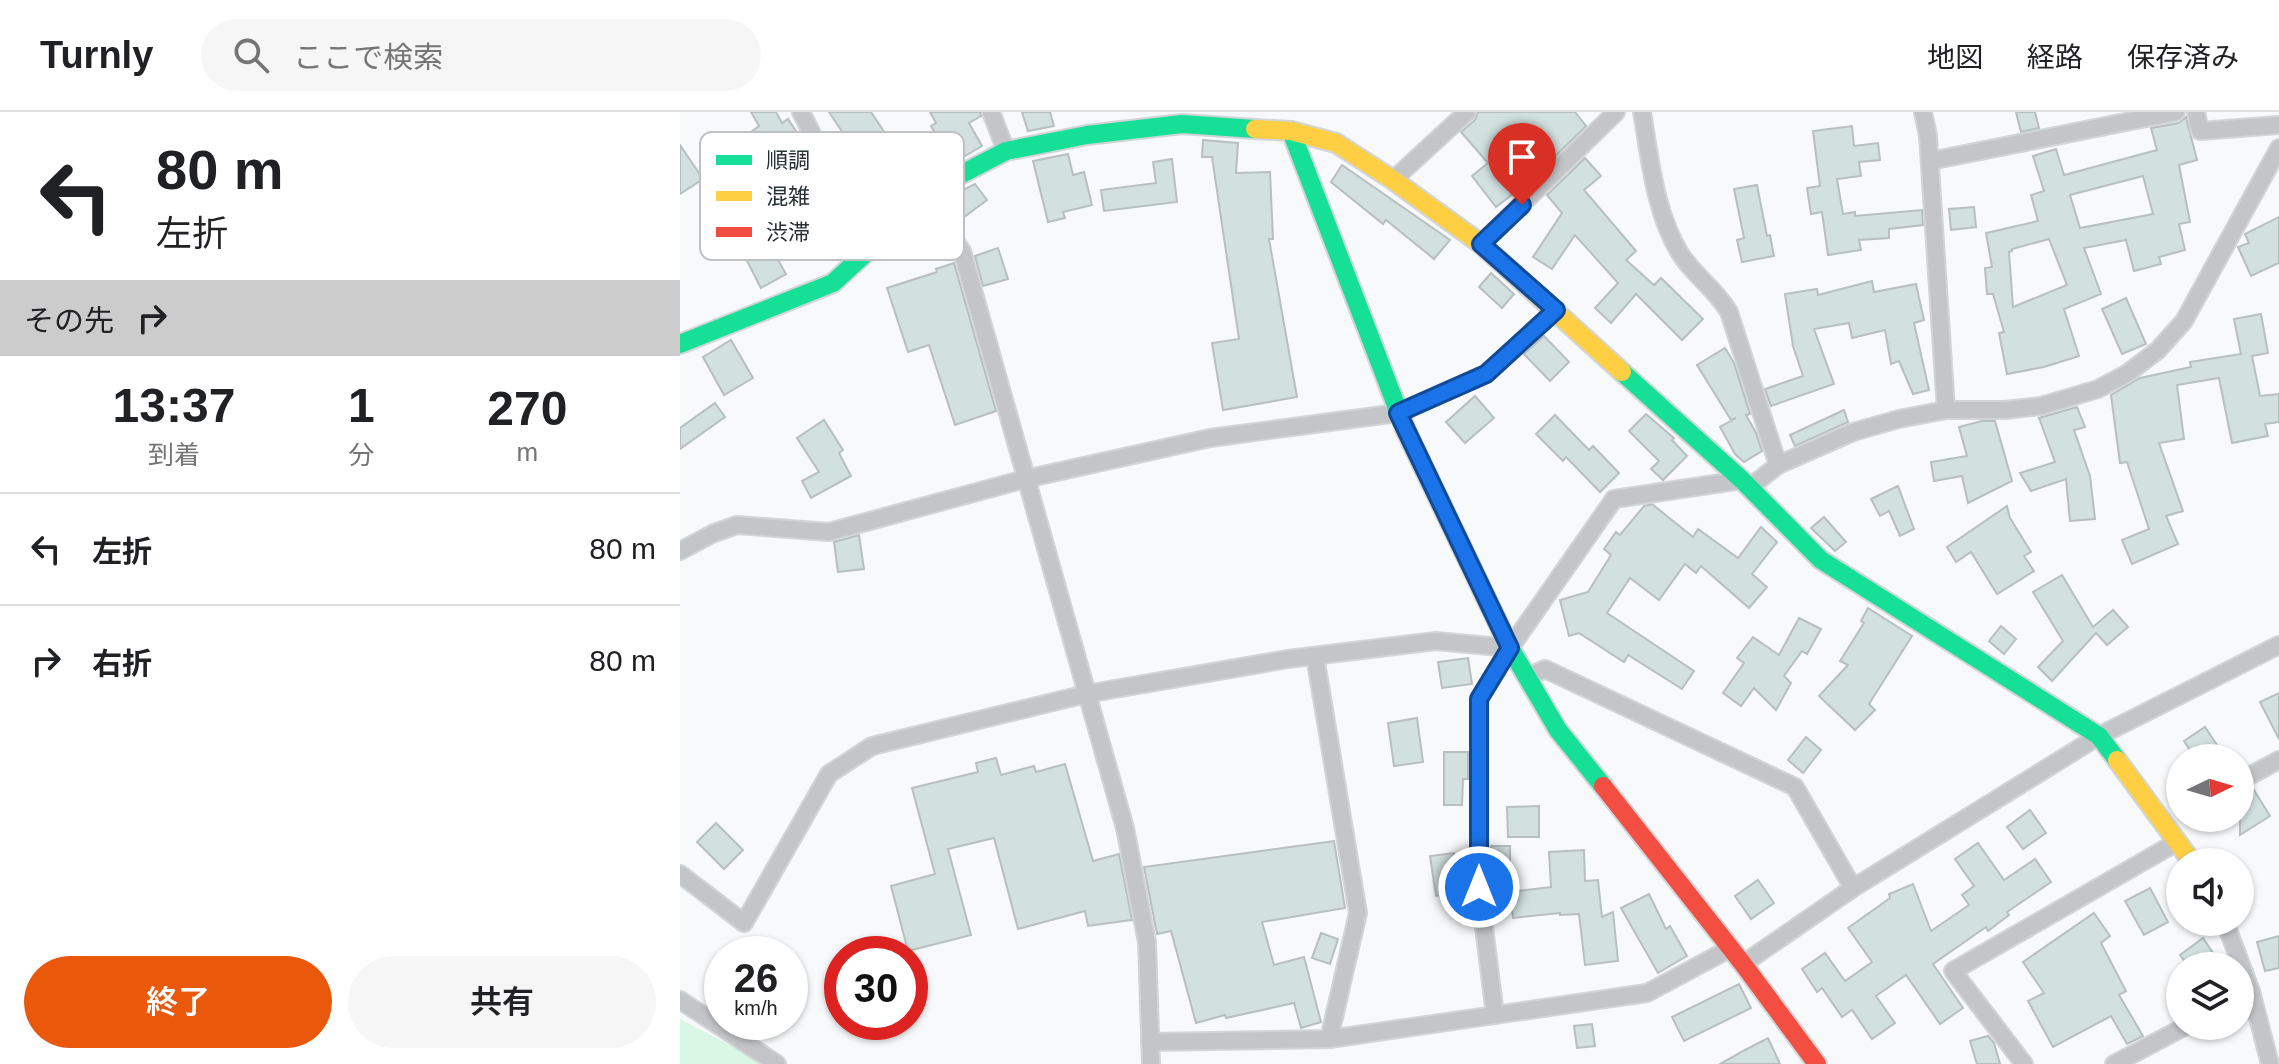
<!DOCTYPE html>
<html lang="ja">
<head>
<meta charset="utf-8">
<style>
  body { margin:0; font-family:Arial,"Noto Sans JP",sans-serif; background:#f6f6f6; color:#202124; height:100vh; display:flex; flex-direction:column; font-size:30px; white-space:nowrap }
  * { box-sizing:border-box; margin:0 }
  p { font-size:26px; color:#757577 }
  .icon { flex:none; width:44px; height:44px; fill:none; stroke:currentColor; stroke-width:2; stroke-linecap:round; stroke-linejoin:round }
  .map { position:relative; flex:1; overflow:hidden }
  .sheet { display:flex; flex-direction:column; background:#fff; width:680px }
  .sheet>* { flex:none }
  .hud { background:#fff; color:#202124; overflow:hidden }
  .needle { width:52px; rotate:85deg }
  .controls { position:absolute; left:1486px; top:632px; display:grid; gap:16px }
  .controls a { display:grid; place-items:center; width:88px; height:88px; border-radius:50%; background:#fff; box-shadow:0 2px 6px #0004; font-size:40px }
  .speed { position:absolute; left:24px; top:824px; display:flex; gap:16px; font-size:40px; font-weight:700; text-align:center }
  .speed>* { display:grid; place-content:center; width:104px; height:104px; border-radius:50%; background:#fff; box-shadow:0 2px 6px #0004; line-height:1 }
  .speed small { font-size:20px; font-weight:400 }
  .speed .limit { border:12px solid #d22; background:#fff; color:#111 }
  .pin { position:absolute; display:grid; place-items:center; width:68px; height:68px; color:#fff; margin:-82px -34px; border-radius:50% 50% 50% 0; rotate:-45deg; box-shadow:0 0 8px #0007 }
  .pin .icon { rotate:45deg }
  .me { position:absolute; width:88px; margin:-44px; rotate:0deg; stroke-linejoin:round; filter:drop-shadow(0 0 6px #0008) }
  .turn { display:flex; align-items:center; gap:28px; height:168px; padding:0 24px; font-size:36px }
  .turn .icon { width:104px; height:104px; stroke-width:2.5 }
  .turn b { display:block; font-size:56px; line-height:68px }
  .then { display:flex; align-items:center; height:76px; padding:0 24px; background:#0003; gap:16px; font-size:30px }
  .eta { display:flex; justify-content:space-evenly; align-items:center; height:136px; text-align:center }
  .eta b { font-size:48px; font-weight:600; line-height:56px }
  .button { display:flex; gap:16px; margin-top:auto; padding:16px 24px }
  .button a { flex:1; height:92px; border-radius:48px; background:#ea580c; color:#fff; font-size:32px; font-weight:600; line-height:92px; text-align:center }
  .button a+a { background:#f6f6f6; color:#202124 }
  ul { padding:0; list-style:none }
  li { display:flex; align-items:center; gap:24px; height:112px; padding:0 24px; border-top:2px solid #e0e0e0 }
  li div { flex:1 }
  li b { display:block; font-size:30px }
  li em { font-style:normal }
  header { display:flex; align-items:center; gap:48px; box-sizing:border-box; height:112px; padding:0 40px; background:#fff; border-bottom:2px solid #e0e0e0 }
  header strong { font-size:38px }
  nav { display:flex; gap:44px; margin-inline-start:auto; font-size:28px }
  .search { width:560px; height:72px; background:#f6f6f6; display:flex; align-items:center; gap:20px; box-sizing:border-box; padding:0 28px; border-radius:44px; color:#757577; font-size:30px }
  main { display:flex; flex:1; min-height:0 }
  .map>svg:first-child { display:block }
</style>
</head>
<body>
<header>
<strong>Turnly</strong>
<div class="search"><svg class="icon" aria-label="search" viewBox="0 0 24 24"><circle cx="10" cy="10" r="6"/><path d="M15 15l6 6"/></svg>ここで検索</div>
<nav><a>地図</a><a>経路</a><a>保存済み</a></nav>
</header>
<main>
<section class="sheet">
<div class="hud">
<div class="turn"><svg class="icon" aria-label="left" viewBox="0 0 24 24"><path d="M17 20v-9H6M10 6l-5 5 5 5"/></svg><div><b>80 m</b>左折</div></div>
<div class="then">その先<svg class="icon" aria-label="right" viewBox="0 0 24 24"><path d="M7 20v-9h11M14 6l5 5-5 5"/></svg></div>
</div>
<div class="eta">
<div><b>13:37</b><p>到着</p></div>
<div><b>1</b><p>分</p></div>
<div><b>270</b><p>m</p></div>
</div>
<ul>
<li><svg class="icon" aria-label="left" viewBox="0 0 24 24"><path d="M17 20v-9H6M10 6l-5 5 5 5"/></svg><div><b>左折</b></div><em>80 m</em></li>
<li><svg class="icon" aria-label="right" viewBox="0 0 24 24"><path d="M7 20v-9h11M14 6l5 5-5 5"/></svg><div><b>右折</b></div><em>80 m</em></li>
</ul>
<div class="button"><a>終了</a><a>共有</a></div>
</section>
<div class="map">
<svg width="1599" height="952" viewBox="0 0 1599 952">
  <rect width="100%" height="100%" fill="#f7f9fb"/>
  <polygon fill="#daf6e4" points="0,907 87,952 0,952"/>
  <g fill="#d2e0e0" stroke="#b8bfbf" stroke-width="2" fill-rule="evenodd">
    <polygon points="71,0 96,0 102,11 108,7 125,33 131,45 127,48 147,75 149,80 145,83 174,130 153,144 128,106 92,137 106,162 81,176 48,112 84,91 59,58 53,62 40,43 79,14"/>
    <polygon points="149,0 191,0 213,33 216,31 230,49 261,31 251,14 256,11 250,0 300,0 301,4 289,11 302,34 263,57 258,49 218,79 186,36 177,42"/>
    <polygon points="342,0 370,0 374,14 348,19"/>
    <polygon points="798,0 895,0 906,14 852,67 816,95 792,64 808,51 781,20 795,8"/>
    <polygon points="1336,0 1355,0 1359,16 1341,20"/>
    <path d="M1506 5 1517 48 1499 53 1510 110 1499 112 1505 138 1479 145 1481 152 1454 159 1446 128 1404 136 1421 182 1384 197 1399 244 1364 255 1327 262 1319 221 1324 220 1313 182H1307L1305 156 1312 155 1306 121 1358 109 1351 83 1364 79 1353 44 1376 37 1384 63 1477 38 1471 16 1499 11ZM1463 64 1473 102 1400 116 1390 83ZM1369 127 1387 173 1333 195 1329 140 1332 139V137Z"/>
    <polygon points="1172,14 1174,34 1198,31 1200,48 1179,50 1181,64 1157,67 1163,102 1175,100 1175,104 1242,98 1243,113 1209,117 1209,126 1179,128 1181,138 1148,143 1142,100 1131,102 1127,76 1140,74 1133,19"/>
    <polygon points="523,28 558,31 556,61 590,60 593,127 589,127 617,285 543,298 532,231 559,227 532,45 522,45"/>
    <polygon points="0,33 23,67 0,82"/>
    <polygon points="388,42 393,63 404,60 412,93 383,100 385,106 368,110 353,49"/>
    <polygon points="905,46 921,64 904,78 956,139 946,148 974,173 981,166 1023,207 1002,228 956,182 931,211 915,196 938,171 895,123 872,157 853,145 882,101 867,83"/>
    <polygon points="492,47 497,90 424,99 421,78 476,71 473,50"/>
    <polygon points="662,53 770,128 754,147 706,108 703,112 651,70"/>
    <polygon points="295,72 307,88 280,108 270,94 285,77"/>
    <polygon points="1077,73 1087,124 1090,123 1094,144 1062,150 1057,128 1064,126 1054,77"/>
    <polygon points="1294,95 1296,115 1271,118 1269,97"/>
    <polygon points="1599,105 1599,151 1571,164 1558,135 1569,131 1565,122"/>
    <polygon points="318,136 328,167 303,174 295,144"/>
    <polygon points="274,151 316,299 275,313 249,233 228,240 207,176 257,160 256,157"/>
    <polygon points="811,161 834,182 822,196 799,175"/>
    <polygon points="1192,169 1194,180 1236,172 1244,208 1234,211 1249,278 1233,282 1219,249 1211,252 1205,218 1172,226 1169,211 1134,217 1154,272 1091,294 1085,277 1123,264 1113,234 1105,182 1137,177 1138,183"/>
    <polygon points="1446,186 1466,232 1442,242 1422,197"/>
    <polygon points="1581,202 1588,241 1572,244 1580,284 1599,282 1599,310 1585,312 1588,324 1552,331 1539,266 1497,273 1504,327 1479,331 1503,399 1486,404 1498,432 1452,452 1442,428 1469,417 1447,350 1440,351 1431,283 1460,266 1511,255 1510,250 1561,242 1554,207"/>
    <polygon points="864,224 889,250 870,269 844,242"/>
    <polygon points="51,228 73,266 44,283 23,245"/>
    <polygon points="1045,236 1054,251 1070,302 1066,303 1076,321 1082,339 1064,350 1055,342 1040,315 1056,306 1051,308 1017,253"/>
    <polygon points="795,284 814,306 785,331 766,310"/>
    <polygon points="35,291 45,305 0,337 0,316"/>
    <polygon points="1397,295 1405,315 1394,318 1410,364 1415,407 1390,409 1386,367 1351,379 1340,361 1375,350 1359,306"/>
    <polygon points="1164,298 1168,310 1115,334 1110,323"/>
    <polygon points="966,302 994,326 992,328 1007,344 983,368 971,357 979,349 949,319"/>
    <polygon points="875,303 909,338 913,334 939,361 920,380 886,345 883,349 856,322"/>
    <polygon points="144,308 163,338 159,341 171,364 131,386 122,369 139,360 117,326"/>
    <polygon points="1302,309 1315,309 1332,369 1288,391 1282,364 1254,369 1251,350 1287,344 1279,315"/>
    <polygon points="1218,374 1234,417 1220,424 1209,399 1200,404 1191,387"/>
    <polygon points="972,392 1013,425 1018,417 1058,446 1081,415 1097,430 1072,462 1087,475 1069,496 1021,454 1016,461 1005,452 979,488 950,466 927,501 1014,559 1002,577 948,543 944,550 899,521 889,524 880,488 908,480 931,443 924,437 936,420 940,423 964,394"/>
    <polygon points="1327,394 1330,406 1351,440 1344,444 1354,459 1317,482 1291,440 1276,450 1267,435"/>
    <polygon points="1144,405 1166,430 1155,439 1131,416"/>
    <polygon points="179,423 184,457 158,460 154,430"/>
    <polygon points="1382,463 1413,515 1433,498 1448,515 1427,533 1416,521 1372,569 1358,555 1383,529 1353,480"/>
    <polygon points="1188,496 1232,524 1189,592 1195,598 1175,618 1139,584 1168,553 1160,549 1184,511 1181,509"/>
    <polygon points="1119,506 1141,517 1127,542 1122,539 1104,564 1111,571 1096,598 1074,576 1061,594 1043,581 1064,551 1057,546 1073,525 1099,543"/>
    <polygon points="1321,514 1336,527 1324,542 1309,529"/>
    <polygon points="788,546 792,572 762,576 758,550"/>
    <polygon points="1599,581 1599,627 1580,590"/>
    <polygon points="737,606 743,650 714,654 708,611"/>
    <polygon points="1525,615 1539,636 1523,646 1515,646 1504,629"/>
    <polygon points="1126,625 1141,638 1123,661 1108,648"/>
    <polygon points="764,640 788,640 788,667 783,667 782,693 764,693"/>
    <polygon points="316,646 321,663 354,654 356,660 385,652 413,749 439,742 452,808 408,814 405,799 338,817 314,726 268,737 291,823 228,839 211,774 255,762 232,676 298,660 296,651"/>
    <polygon points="1574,678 1590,704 1560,723 1560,687"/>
    <polygon points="859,694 859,725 828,725 827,695"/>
    <polygon points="1350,698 1366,721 1343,737 1327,715"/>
    <polygon points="36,711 63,738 44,757 17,730"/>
    <polygon points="654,729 665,796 582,810 594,853 624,845 641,910 621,916 614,891 546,906 545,903 516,911 491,819 477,822 464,755"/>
    <polygon points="1298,731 1324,768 1355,747 1371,770 1327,800 1329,803 1308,819 1306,815 1253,852 1283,896 1260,912 1226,863 1196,884 1215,911 1192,927 1172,898 1162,905 1142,876 1137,880 1122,857 1145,841 1165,869 1192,850 1168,816 1210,786 1209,782 1233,772 1251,819 1289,793 1282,783 1294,774 1275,747"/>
    <polygon points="811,734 830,734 830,766 810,766"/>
    <polygon points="904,738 905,769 918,768 922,805 933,800 938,849 905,853 899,802 880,803 880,801 833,806 830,780 871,775 869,740"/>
    <polygon points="774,741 780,781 756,784 750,744"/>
    <polygon points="1078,768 1094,791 1071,807 1055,784"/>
    <polygon points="1470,776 1488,810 1464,823 1445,789"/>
    <polygon points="969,782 986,817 990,814 1007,844 978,861 941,796"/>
    <polygon points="1414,801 1430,824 1421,831 1446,879 1439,883 1463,924 1447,932 1431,904 1373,935 1348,889 1364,881 1343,850"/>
    <polygon points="641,821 658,827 650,852 632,846"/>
    <polygon points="1599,824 1599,856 1585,859 1577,830"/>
    <polygon points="1523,826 1542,854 1508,854 1500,843"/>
    <polygon points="1059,872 1071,896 1004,929 992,905"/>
    <polygon points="912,912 915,934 897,936 894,914"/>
    <polygon points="1308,924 1314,931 1320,952 1297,952 1290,929"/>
    <polygon points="1088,926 1100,952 1040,952 1065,938"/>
  </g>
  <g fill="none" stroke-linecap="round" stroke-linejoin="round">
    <g stroke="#d2d5d7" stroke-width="20">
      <g id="street">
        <polyline points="121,0 190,137"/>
        <polyline points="311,0 326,39"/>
        <path d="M962 0C970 47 975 102 1001 143 1015 164 1036 178 1049 200L1098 353"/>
        <polyline points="1243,0 1248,24 1266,298"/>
        <polyline points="1516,0 1520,19 1599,13"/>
        <polyline points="1250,49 1496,0"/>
        <polyline points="713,68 787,0"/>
        <polyline points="249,94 282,139 445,716 467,830 471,952"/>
        <polyline points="801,132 936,0"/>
        <polyline points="1069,376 1098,353 1173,320 1219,307 1266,298 1325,298 1361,294 1418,277 1448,261 1478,238 1504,209 1599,36"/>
        <polyline points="0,439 34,421 57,413 149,420 345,367 530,326 718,301 806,262 876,198"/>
        <polyline points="635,544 678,801 649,927"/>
        <polyline points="847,565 865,557 1115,675 1173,776"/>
        <polyline points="1560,669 1599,648"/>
        <polyline points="0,762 64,811 149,662 192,634 406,582 608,547 756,529 830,536"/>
        <polyline points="1545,810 1571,879 1590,952"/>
        <polyline points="1063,852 1173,776 1419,624 1599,533"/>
        <polyline points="0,888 97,952"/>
        <polyline points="815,903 799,775 799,587 830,536 934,387 1062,368"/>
        <polyline points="470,930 649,927 967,881 1051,836"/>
        <polyline points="1344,952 1273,859 1497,730"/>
        <polyline points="1434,952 1506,914"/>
      </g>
    </g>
    <g stroke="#d2d5d7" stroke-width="22">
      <g id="fast">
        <polyline points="611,19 726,319 830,536 878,618 923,674"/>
        <polyline points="0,232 153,171 190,137 249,94 276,65 326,39 407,23 502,12 575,17"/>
        <polyline points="942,260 1062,368 1141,448 1419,624 1437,648"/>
      </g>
    </g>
    <g stroke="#d2d5d7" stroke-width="22">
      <g id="slow">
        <polyline points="575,17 611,19 656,31 713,68 801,132 942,260"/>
        <polyline points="1437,648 1512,750"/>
      </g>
    </g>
    <g stroke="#d2d5d7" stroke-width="22">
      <polyline id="jam" points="923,674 1063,852 1137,952"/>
    </g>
    <use href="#street" stroke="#c3c5c8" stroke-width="16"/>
    <use href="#fast" stroke="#16e098" stroke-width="18"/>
    <use href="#slow" stroke="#ffcf43" stroke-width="18"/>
    <use href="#jam" stroke="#f24e42" stroke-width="18"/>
  </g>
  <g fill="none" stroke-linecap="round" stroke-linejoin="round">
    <g stroke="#114b97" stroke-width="20">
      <polyline id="route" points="799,775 799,587 830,536 718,301 806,262 876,198 801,132 842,93"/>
    </g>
    <use href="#route" stroke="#1a73e8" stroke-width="14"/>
  </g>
  <rect x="20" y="20" width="264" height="128" rx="12" fill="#fff" stroke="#bec1c2" stroke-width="2"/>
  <rect x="36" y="43" width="36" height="10" fill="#16e098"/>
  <rect x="36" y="79" width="36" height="10" fill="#ffcf43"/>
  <rect x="36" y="115" width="36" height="10" fill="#f24e42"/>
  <g font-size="22" fill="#263135">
    <text x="86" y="56">順調</text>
    <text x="86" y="92">混雑</text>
    <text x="86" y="128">渋滞</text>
  </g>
</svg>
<div class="controls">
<a><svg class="needle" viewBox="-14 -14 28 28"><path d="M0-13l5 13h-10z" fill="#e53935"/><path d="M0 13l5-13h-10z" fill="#757577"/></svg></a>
<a><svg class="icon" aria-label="sound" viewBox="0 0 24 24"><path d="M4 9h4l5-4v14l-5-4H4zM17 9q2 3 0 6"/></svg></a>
<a><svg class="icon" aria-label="layers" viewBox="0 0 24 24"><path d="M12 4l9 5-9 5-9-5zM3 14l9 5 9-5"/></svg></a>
</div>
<div class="speed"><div>26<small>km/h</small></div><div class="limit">30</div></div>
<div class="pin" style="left:842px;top:93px;background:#d93025"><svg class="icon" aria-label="arrive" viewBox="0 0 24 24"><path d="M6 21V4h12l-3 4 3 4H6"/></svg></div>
<svg class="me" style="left:799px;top:775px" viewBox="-20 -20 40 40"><circle r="17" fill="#1a73e8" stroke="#fff" stroke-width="3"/><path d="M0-11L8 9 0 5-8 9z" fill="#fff"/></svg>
</div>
</main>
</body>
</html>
